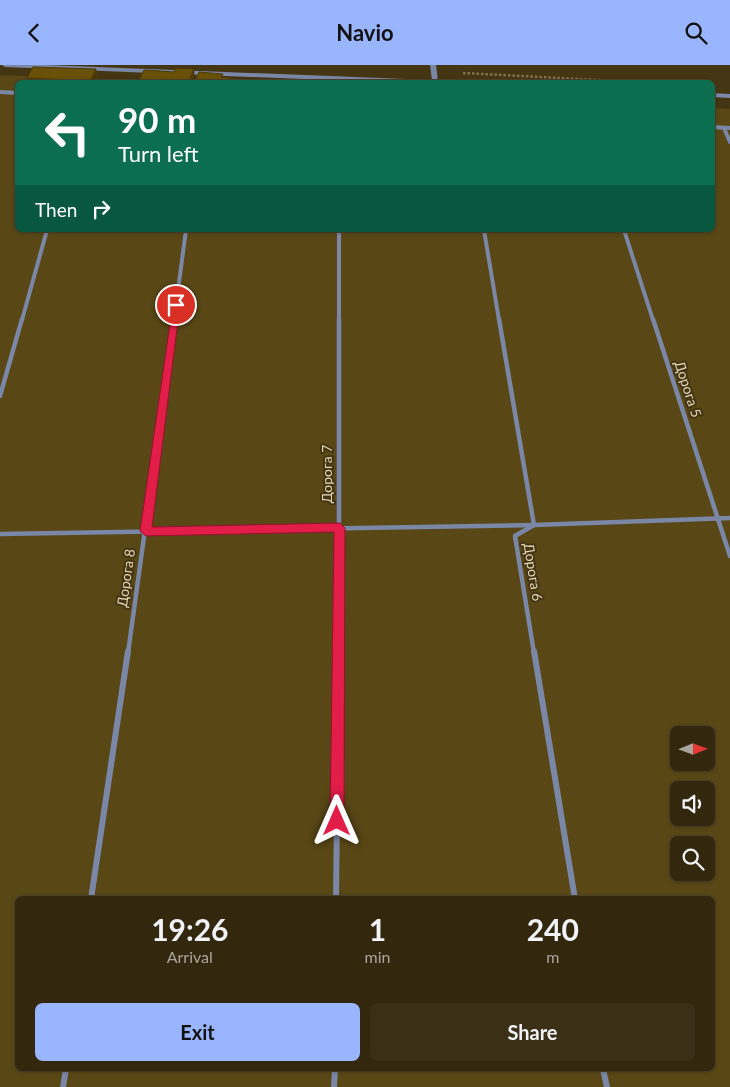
<!DOCTYPE html>
<html lang="en">
<head>
<meta charset="utf-8">
<style>
  body { margin:0; font-family:Lato,sans-serif; background:#3b3017; color:#f1f3f6; height:100vh; display:flex; flex-direction:column; font-size:19px; white-space:nowrap }
  * { box-sizing:border-box; margin:0 }
  p { font-size:16px; color:#a9a69e }
  .icon { flex:none; width:28px; height:28px; fill:none; stroke:currentColor; stroke-width:2; stroke-linecap:round; stroke-linejoin:round }
  .map { position:relative; flex:1; overflow:hidden }
  .sheet { position:absolute; left:15px; top:831px; width:700px; height:175px; display:flex; flex-direction:column; background:#33280e; border-radius:8px; box-shadow:0 1px 4px #0004,0 0 0 1px #4e442e }
  .sheet>* { flex:none }
  .guide { position:absolute; left:15px; top:15px; width:700px; height:152px; border-radius:8px; box-shadow:0 1px 4px #0004,0 0 0 1px #4e442e; background:#0b6e4f; color:#fff; overflow:hidden }
  .needle { width:32px; rotate:89deg }
  .fabs { position:absolute; left:670px; top:661px; display:grid; gap:10px }
  .fabs a { display:grid; place-items:center; width:45px; height:45px; border-radius:8px; background:#33280e; box-shadow:0 1px 4px #0004,0 0 0 1px #4e442e; font-size:25px }
  .pin { position:absolute; display:grid; place-items:center; width:42px; height:42px; color:#fff; margin:-21px; border:2px solid #fff; border-radius:50%; box-shadow:0 1px 5px #0007 }
  .me { position:absolute; width:55px; margin:-28px; rotate:0deg; stroke-linejoin:round; filter:drop-shadow(0 0 4px #0008) }
  .turn { display:flex; align-items:center; gap:18px; height:105px; padding:0 20px; font-size:22px }
  .turn .icon { width:65px; height:65px; stroke-width:2.5 }
  .turn b { display:block; font-size:35px; line-height:42px }
  .then { display:flex; align-items:center; height:48px; padding:0 20px; background:#0003; gap:10px; font-size:19px }
  .eta { display:flex; justify-content:space-evenly; align-items:center; height:85px; text-align:center }
  .eta b { font-size:30px; font-weight:700; line-height:35px }
  .button { display:flex; gap:10px; margin-top:auto; padding:10px 20px }
  .button a { flex:1; height:58px; border-radius:8px; background:#99b5fd; color:#111; font-size:20px; font-weight:700; line-height:58px; text-align:center }
  .button a+a { background:#3b3017; color:#f1f3f6 }
  header { display:flex; justify-content:space-between; align-items:center; height:65px; padding:0 20px; background:#99b5fd; color:#111; font-size:22px; font-weight:700 }
  .map>svg:first-child { display:block }
</style>
</head>
<body>
<header><svg class="icon" aria-label="back" viewBox="0 0 24 24"><path d="M15 5l-7 7 7 7"/></svg>Navio<svg class="icon" aria-label="search" viewBox="0 0 24 24"><circle cx="10" cy="10" r="6"/><path d="M15 15l6 6"/></svg></header>
<div class="map">
<svg width="730" height="1022" viewBox="0 0 730 1022">
  <rect width="100%" height="100%" fill="#443613"/>
  <path fill="#594716" fill-rule="evenodd" d="M0 10 154 17 18 18V165H712L713 43 730 44V1022H0ZM679 670H706V698H679ZM679 725H706V752H679ZM679 780H706V808H679ZM18 834H712V1004H18Z"/>
  <g fill="none" stroke-linecap="round" stroke-linejoin="round">
    <polyline stroke="#817351" stroke-width="2.5" stroke-dasharray="2.5 2" stroke-linecap="butt" points="463,8 657,18"/>
    <g stroke="#7a87a6" stroke-width="4">
      <polyline points="0,27 18,28"/>
      <polyline points="712,62 730,63"/>
      <polyline points="724,63 730,77"/>
      <polyline points="339,165 339,255"/>
      <polyline points="484,165 499,255"/>
      <polyline points="624,165 653,255"/>
      <polyline points="22,255 47,165"/>
      <polyline points="174,255 186,165"/>
    </g>
    <g stroke="#7a87a6" stroke-width="4.5">
      <polyline points="499,254 534,460 515,471 534,588"/>
      <polyline points="653,254 730,491"/>
      <polyline points="0,331 22,254"/>
      <polyline points="0,469 534,460 730,453"/>
      <polyline points="128,588 174,254"/>
      <polyline points="339,588 339,254"/>
    </g>
    <g stroke="#7a87a6" stroke-width="6">
      <polyline points="534,586 575,834"/>
      <polyline points="91,834 128,586"/>
      <polyline points="336,834 339,586"/>
      <polyline points="603,1004 607,1022"/>
      <polyline points="63,1022 66,1004"/>
      <polyline points="334,1022 335,1004"/>
    </g>
    <g fill="#7a87a6" fill-rule="evenodd">
      <polygon points="2,0 46,0 432,15 430,0 436,0 438,16 456,18 400,18 5,2"/>
      <polygon points="712,28 730,29 730,33 712,32"/>
    </g>
  </g>
  <polygon fill="#5b4607" points="96,4 98,15 97,18 28,18 27,13"/>
  <g fill="#4a3906">
    <polygon points="96,4 98,15 97,18 91,18 90,16"/>
    <polygon points="194,4 195,14 194,18 188,18"/>
  </g>
  <g fill="#6a5108" stroke="#4a3906">
    <polygon points="33,2 96,4 90,16 27,13"/>
    <polygon points="175,3 194,4 188,18 138,17 144,5 174,7"/>
    <polygon points="199,7 223,9 221,12 240,14 238,18 194,18"/>
  </g>
  <polygon fill="#e11d48" stroke="#92132f" points="173,238 179,238 180,240 152,462 340,458 345,463 344,756 342,760 337,762 332,760 330,756 334,467 146,471 140,466"/>
  <g text-anchor="middle" stroke-width="4" stroke-linejoin="round" paint-order="stroke">
    <g font-size="14" fill="#e4d6b6" stroke="#443613">
      <text transform="translate(688 324) rotate(72)" y="5">Дорога 5</text>
      <text transform="translate(327 409) rotate(-90)" y="5">Дорога 7</text>
      <text transform="translate(533 507) rotate(81)" y="5">Дорога 6</text>
      <text transform="translate(126 513) rotate(-82)" y="5">Дорога 8</text>
    </g>
  </g>
</svg>
<div class="fabs">
<a><svg class="needle" viewBox="-14 -14 28 28"><path d="M0-13l5 13h-10z" fill="#e53935"/><path d="M0 13l5-13h-10z" fill="#a9a69e"/></svg></a>
<a><svg class="icon" aria-label="sound" viewBox="0 0 24 24"><path d="M4 9h4l5-4v14l-5-4H4zM17 9q2 3 0 6"/></svg></a>
<a><svg class="icon" aria-label="search" viewBox="0 0 24 24"><circle cx="10" cy="10" r="6"/><path d="M15 15l6 6"/></svg></a>
</div>
<div class="pin" style="left:176px;top:240px;background:#d93025"><svg class="icon" aria-label="arrive" viewBox="0 0 24 24"><path d="M6 21V4h12l-3 4 3 4H6"/></svg></div>
<svg class="me" style="left:337px;top:756px" viewBox="-20 -20 40 40"><path d="M0-17L14 15 0 8-14 15z" fill="#e11d48" stroke="#fff" stroke-width="4"/></svg>
<div class="guide">
<div class="turn"><svg class="icon" aria-label="left" viewBox="0 0 24 24"><path d="M17 20v-9H6M10 6l-5 5 5 5"/></svg><div><b>90 m</b>Turn left</div></div>
<div class="then">Then<svg class="icon" aria-label="right" viewBox="0 0 24 24"><path d="M7 20v-9h11M14 6l5 5-5 5"/></svg></div>
</div>
<section class="sheet">
<div class="eta">
<div><b>19:26</b><p>Arrival</p></div>
<div><b>1</b><p>min</p></div>
<div><b>240</b><p>m</p></div>
</div>
<div class="button"><a>Exit</a><a>Share</a></div>
</section>
</div>
</body>
</html>
